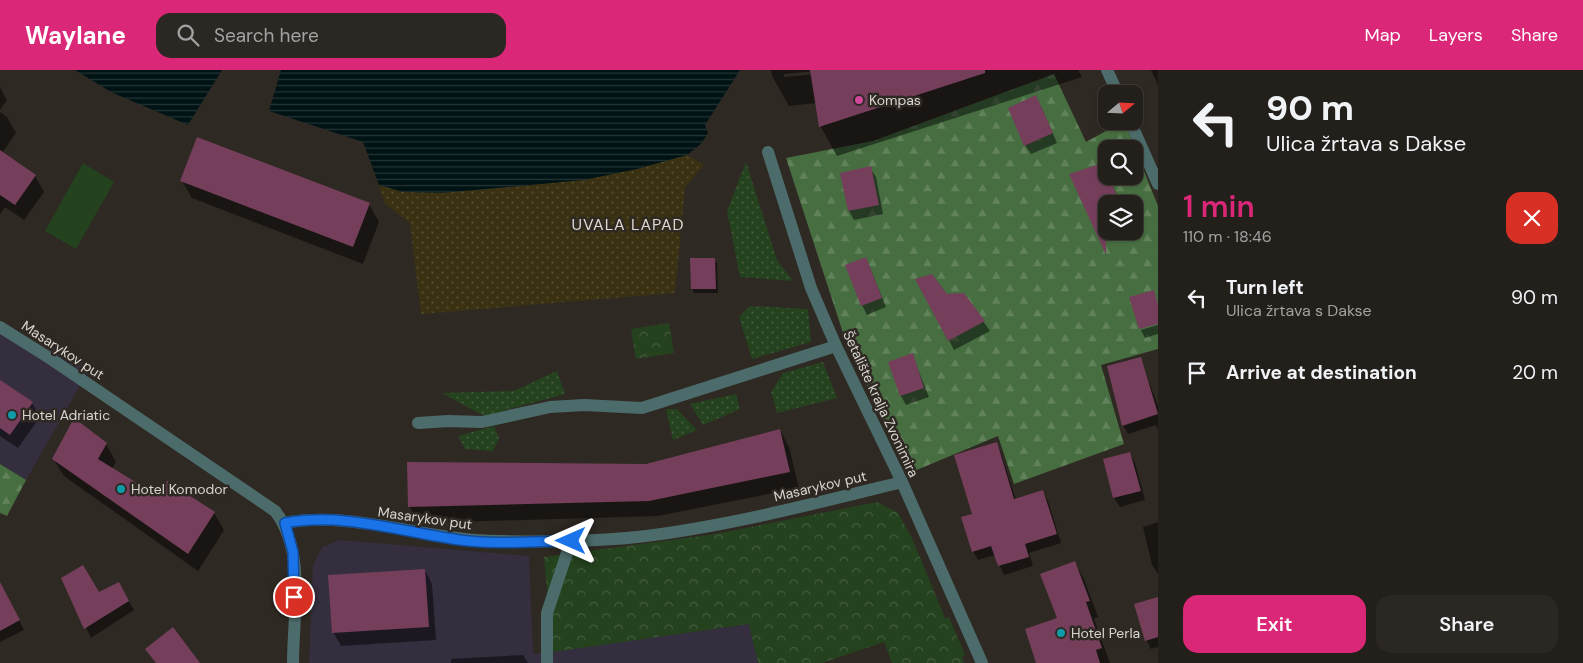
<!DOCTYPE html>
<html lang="en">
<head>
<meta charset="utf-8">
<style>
  body { margin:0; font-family:"DM Sans",sans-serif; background:#2b2723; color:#f1f3f6; height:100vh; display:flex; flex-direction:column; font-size:19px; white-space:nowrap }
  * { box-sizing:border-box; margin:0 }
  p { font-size:16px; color:#a3a2a2 }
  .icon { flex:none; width:28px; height:28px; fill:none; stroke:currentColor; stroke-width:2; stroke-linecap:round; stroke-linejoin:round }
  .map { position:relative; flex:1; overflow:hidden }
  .side { display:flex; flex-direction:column; background:#231f1a; width:425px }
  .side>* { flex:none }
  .banner { background:#231f1a; color:#f1f3f6; overflow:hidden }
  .needle { width:32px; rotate:71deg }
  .fabs { position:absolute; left:1098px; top:15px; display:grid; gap:10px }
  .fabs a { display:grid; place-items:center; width:45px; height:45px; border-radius:10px; background:#231f1a; box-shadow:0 1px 4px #0004,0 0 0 1px #403d39; font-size:25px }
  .pin { position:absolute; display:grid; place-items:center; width:42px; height:42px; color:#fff; margin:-21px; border:2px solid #fff; border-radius:50%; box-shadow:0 1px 5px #0007 }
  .me { position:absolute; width:55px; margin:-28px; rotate:270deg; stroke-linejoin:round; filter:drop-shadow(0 0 4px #0008) }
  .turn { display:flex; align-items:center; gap:18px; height:105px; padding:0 25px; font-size:22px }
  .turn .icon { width:65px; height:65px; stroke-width:2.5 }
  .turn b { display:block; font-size:35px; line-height:42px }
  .round { display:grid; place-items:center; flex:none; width:52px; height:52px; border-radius:15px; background:#2b2723 }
  .headline { display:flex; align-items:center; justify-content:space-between; height:85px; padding:0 25px }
  h1 { font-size:30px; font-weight:600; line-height:38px; color:#db2777 }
  .action { display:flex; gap:10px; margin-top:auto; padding:10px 25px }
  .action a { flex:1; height:58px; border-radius:15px; background:#db2777; color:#fff; font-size:20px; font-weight:600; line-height:58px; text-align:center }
  .action a+a { background:#2b2723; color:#f1f3f6 }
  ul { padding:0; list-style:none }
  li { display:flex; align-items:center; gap:15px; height:75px; padding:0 25px }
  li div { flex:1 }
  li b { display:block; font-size:19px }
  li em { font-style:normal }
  header { display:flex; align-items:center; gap:30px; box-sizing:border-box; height:70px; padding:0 25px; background:#db2777; color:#fff }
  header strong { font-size:24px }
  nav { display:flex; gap:28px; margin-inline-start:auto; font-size:18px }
  .search { width:350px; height:45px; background:#2b2723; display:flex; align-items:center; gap:12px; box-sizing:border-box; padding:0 18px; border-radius:15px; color:#a3a2a2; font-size:19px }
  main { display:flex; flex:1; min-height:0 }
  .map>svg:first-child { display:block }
</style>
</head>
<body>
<header>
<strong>Waylane</strong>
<div class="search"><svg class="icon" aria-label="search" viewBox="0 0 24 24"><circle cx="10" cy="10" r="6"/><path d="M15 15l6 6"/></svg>Search here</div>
<nav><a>Map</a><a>Layers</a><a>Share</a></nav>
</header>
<main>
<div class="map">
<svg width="1158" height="593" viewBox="0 0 1158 593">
  <defs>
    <pattern id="grass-dots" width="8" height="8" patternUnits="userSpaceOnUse" patternTransform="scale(1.25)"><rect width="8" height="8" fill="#24421e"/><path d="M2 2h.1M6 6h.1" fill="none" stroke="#435c3e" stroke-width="1.8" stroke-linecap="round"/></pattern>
    <pattern id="forest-firs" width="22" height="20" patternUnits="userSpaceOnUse" patternTransform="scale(1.25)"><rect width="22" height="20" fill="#476e40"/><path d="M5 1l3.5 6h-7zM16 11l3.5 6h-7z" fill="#61825b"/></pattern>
    <pattern id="sand-dots" width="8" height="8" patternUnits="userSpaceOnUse" patternTransform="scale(1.25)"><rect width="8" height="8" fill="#393111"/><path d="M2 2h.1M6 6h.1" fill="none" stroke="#554e33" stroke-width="1.8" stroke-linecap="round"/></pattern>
    <pattern id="park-crowns" width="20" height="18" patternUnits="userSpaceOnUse" patternTransform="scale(1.25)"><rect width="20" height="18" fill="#24421e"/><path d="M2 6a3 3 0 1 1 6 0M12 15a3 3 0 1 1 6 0" fill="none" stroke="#435c3e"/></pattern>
    <pattern id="water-rules" width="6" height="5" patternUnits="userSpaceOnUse" patternTransform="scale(1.25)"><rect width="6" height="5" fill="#001314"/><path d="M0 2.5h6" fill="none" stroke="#253435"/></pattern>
  </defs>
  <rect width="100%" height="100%" fill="#2f2923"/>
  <g fill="#352e3e">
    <polygon points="0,257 40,283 50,267 90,298 26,410 0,394"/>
    <polygon points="340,470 529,486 533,584 750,554 758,593 309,593 313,495 322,477"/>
  </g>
  <g fill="url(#grass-dots)">
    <polygon points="746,92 777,190 793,211 740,207 727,141"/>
    <polygon points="750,236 808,239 811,272 752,289 739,247"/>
    <polygon points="823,292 837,328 777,343 771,322 783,303"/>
    <polygon points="557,301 565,324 484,346 442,323 514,321"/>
    <polygon points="736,324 740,339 703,355 690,334"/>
    <polygon points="666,339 677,339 697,360 673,370"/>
    <polygon points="494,356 499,368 493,381 465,379 458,366"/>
  </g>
  <g fill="url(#forest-firs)" fill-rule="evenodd">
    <path d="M1054 4 1086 72 1124 51 1158 136V279L1101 295 1124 374 1014 414 998 366 907 404 845 269 786 88 873 71ZM1106 79H1134V106H1106ZM1106 134H1134V161H1106Z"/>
    <polygon points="0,394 26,410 7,446 0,443"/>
  </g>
  <path fill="url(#sand-dots)" d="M687 85 704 95 685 117 675 223 421 244 410 153 385 134 379 115C416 125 451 122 489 119 557 114 622 104 687 85Z"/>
  <g fill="url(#park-crowns)">
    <polygon points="669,253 674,283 636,289 631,259"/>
    <polygon points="877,432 898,443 912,468 945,548 949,547 965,585 962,586 964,593 892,593 884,572 822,593 758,593 749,554 553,582 544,487 716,464"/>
  </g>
  <polygon fill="#24421e" points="83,93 114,112 76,179 45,161"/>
  <g fill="url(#water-rules)">
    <polygon points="75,0 222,0 188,55 111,22"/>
    <polygon points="281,0 740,0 705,55 708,63 702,73 687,85 637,99 584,110 442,123 403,122 379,115 363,72 269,41"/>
  </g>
  <g fill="#0007" fill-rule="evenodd">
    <path d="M771 0H1078L1082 7 837 86 821 57 817 33 789 36 772 6ZM817 1V4L784 7V4Z"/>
    <polygon points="1151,0 1158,0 1158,15"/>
    <polygon points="0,17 7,30 0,40"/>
    <polygon points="1041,36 1057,73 1031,84 1025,75"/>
    <polygon points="0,42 7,47 16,63 2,83 35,106 44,122 24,150 5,137 0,144"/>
    <polygon points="1103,94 1121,134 1106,134 1106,161 1131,161 1103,172"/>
    <polygon points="870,98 876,107 883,144 854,150 849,141"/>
    <polygon points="182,111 369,134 379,152 363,194 192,128"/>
    <polygon points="866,188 886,237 867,245 862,235"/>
    <polygon points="714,189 717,193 718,223 694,223 692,219"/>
    <polygon points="964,224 990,261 954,280 949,270 946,225"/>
    <polygon points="1158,255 1158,264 1145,268 1141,260"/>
    <polygon points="912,284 929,327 906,335 901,326"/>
    <polygon points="1140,288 1158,336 1158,360 1156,355 1128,364 1123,355"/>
    <polygon points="0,311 32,333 40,347 18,378 0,366"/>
    <polygon points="780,360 789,377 799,418 658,446 419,453 409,436 647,395"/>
    <polygon points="996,373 1001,383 1016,430 1043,422 1048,431 1061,473 1029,483 1033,496 1004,505 995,485 978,490 973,481 973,445"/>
    <polygon points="106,374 116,392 112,399 159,428 214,443 224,460 198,501 64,406 53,388"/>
    <polygon points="1130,384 1135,393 1145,430 1120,437 1114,428 1104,390"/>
    <polygon points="1158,452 1158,504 1152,495 1143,457"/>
    <polygon points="1075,493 1084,509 1098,547 1094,549 1110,593 1038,593 1059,549"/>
    <polygon points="425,500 432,514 436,570 341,576 333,562"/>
    <polygon points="63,509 98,524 118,514 134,540 91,568"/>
    <polygon points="0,528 11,534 24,560 0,572"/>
    <polygon points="1158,528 1158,577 1151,579 1146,570 1135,535"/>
    <polygon points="523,585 528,593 451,593 451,589"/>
  </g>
  <g fill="#753f5b">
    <polygon points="810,0 985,0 985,3 819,57"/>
    <polygon points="1036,25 1053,63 1024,76 1008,38"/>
    <polygon points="197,67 370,133 353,177 180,111"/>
    <polygon points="0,80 36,105 15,135 0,125"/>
    <polygon points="1103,93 1106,106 1109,106 1120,134 1106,134 1106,185 1069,104"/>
    <polygon points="871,96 879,135 848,141 840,103"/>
    <polygon points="866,187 882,228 861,236 845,195"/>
    <polygon points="690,188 715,188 716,219 691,219"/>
    <polygon points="932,204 947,224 964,223 985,251 948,271 915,209"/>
    <polygon points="1154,220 1158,235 1158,254 1139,259 1129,227"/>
    <polygon points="913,283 924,318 900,326 888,292"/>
    <polygon points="1141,287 1158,344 1122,356 1107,296"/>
    <polygon points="0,310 33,332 10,365 0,358"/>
    <polygon points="74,348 107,373 98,389 158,426 167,411 215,442 188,484 52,389"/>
    <polygon points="780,359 790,402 649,431 408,437 407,392 646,394"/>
    <polygon points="997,372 1014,429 1043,420 1057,464 1025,474 1029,487 998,496 991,476 972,482 961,447 972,444 954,385"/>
    <polygon points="1130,382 1141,421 1113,428 1103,389"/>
    <polygon points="1075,491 1090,531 1086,532 1102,578 1096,580 1100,593 1036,593 1025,559 1057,548 1040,504"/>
    <polygon points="83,495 99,522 119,512 129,531 84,559 61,508"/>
    <polygon points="425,499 429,557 332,563 328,505"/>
    <polygon points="0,512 20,550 0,561"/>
    <polygon points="1158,527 1158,567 1145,571 1134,534"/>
    <polygon points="173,557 200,593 156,593 145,579"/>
  </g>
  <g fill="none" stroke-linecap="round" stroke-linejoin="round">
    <g stroke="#4c6c6b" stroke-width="12">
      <polyline points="1107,0 1118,24"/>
      <polyline points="1130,51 1158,114"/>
      <polyline points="768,82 811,218 836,276 902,412 982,593"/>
      <path d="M0 257 51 289 275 441C306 480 293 546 293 593"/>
      <polyline points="418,353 448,351 482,352 550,337 584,335 642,338 836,276"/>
      <path d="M285 453C352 440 428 471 499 471 547 472 597 472 646 466 732 455 817 433 902 412"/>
      <polyline points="547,593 547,543 571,471"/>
    </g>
  </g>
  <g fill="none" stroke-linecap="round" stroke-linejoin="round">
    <g stroke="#114b97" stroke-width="12">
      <path id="route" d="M294 527 293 482 285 453C343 442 402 462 460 470 496 475 535 471 571 471"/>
    </g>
    <use href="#route" stroke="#1a73e8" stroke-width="9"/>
  </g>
  <circle fill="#d1479c" stroke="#2f2923" stroke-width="2" cx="859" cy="30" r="5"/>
  <g fill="#0f9aa8" stroke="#2f2923" stroke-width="2">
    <circle cx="12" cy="345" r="5"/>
    <circle cx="121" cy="419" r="5"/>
    <circle cx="1061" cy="563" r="5"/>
  </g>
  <g text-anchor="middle" stroke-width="5" stroke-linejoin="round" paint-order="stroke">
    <g font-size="14" fill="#d9d5d1" stroke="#2f2923" text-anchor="start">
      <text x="869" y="35">Kompas</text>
      <text x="22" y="350">Hotel Adriatic</text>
      <text x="131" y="424">Hotel Komodor</text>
      <text x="1071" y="568">Hotel Perla</text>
    </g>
    <g font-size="14" fill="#d9d5d1" stroke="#2f2923">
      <text transform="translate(63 280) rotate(33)" y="5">Masarykov put</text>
      <text transform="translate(881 334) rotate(65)" y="5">Šetalište kralja Zvonimira</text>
      <text transform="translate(820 416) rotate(-13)" y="5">Masarykov put</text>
      <text transform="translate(425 448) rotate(8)" y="5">Masarykov put</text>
    </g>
    <g font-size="16" letter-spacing="1" fill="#dfd8cf" stroke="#2f2923">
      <text x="628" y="160">UVALA LAPAD</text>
    </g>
  </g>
</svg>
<div class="fabs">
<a><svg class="needle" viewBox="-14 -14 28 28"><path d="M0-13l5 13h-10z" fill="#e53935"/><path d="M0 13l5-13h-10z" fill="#a3a2a2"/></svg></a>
<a><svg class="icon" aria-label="search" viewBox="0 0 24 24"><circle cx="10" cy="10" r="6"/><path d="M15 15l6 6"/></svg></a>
<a><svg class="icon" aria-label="layers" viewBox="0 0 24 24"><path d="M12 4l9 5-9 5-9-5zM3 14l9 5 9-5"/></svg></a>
</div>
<div class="pin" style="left:294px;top:527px;background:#d93025"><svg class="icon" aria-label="arrive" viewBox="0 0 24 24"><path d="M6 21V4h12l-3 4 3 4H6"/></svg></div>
<svg class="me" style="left:571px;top:471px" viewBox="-20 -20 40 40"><path d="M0-17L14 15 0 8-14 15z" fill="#1a73e8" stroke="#fff" stroke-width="4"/></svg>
</div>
<section class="side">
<div class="banner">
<div class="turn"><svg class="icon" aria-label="left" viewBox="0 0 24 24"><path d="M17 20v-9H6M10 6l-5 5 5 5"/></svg><div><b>90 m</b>Ulica žrtava s Dakse</div></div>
</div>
<div class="headline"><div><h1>1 min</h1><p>110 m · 18:46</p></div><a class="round" style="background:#d93025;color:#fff"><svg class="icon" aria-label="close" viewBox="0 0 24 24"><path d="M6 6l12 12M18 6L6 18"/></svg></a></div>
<ul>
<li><svg class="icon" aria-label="left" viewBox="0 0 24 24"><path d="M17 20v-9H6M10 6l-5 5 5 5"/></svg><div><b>Turn left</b><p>Ulica žrtava s Dakse</p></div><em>90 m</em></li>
<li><svg class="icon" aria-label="arrive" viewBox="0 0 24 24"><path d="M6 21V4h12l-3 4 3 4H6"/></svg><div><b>Arrive at destination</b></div><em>20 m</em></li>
</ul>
<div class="action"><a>Exit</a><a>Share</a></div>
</section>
</main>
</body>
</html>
